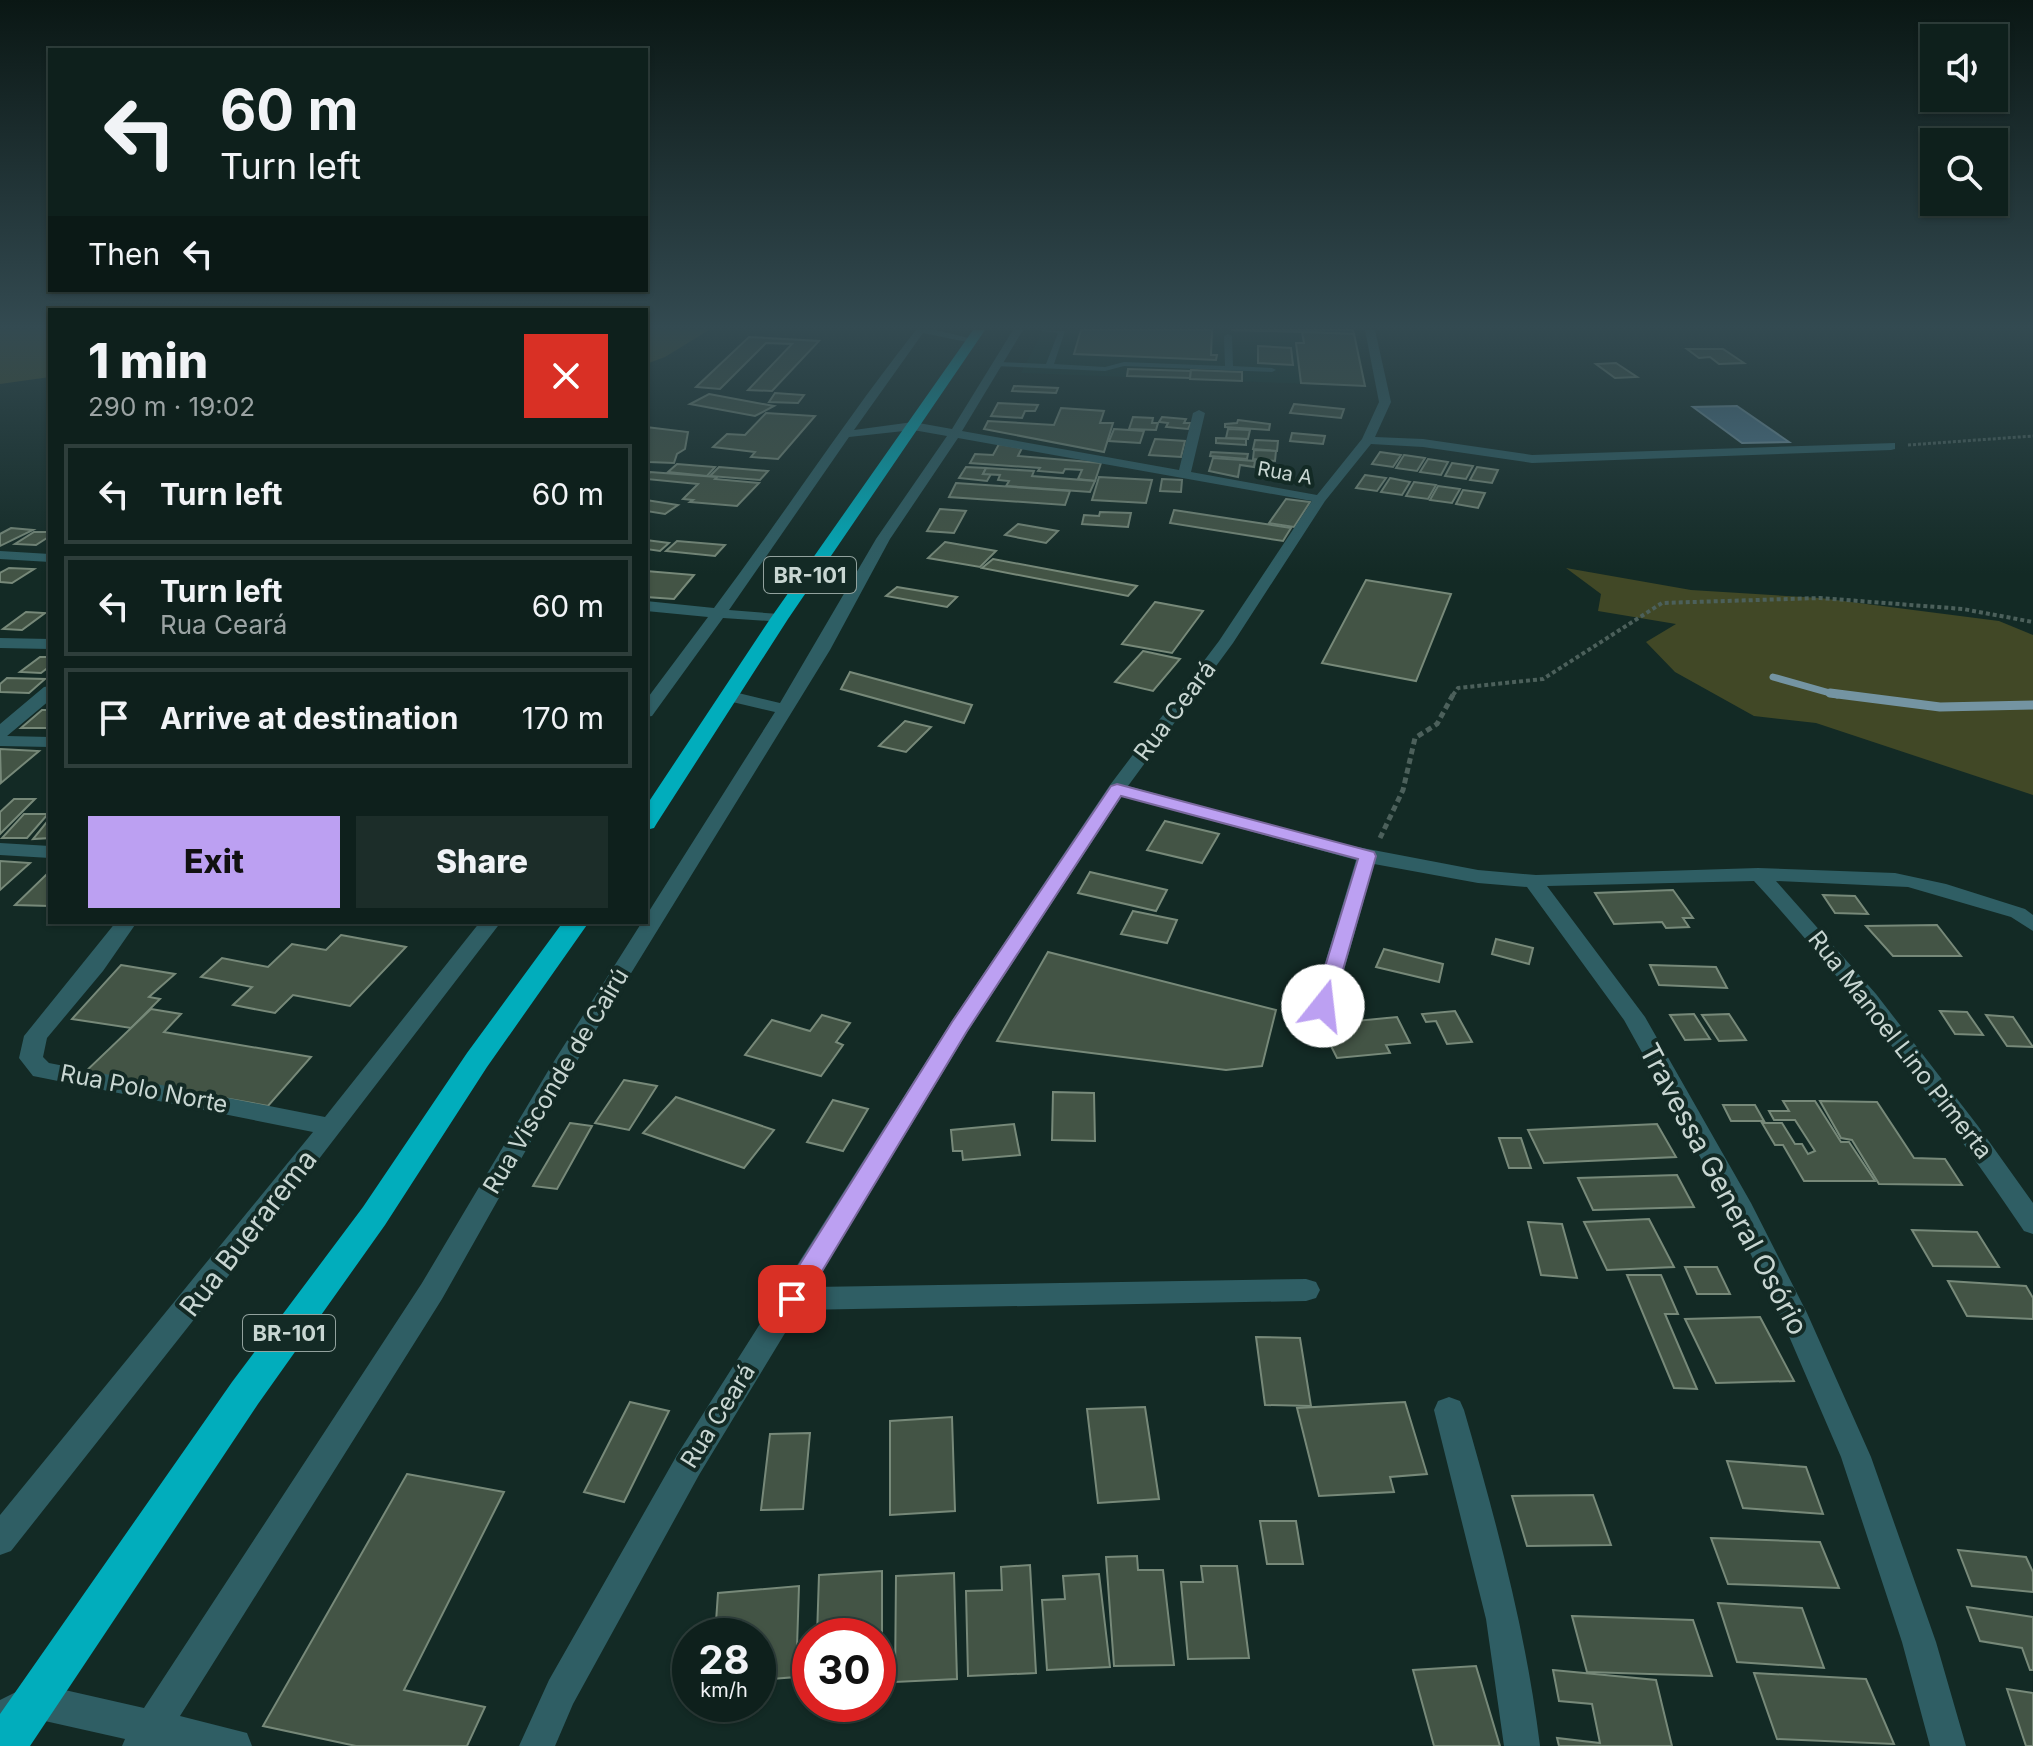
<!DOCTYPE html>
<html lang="en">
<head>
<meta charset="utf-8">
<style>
  body { margin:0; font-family:Inter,sans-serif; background:#1c2d29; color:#f1f3f6; height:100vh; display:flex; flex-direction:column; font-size:30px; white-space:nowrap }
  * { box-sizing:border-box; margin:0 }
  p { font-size:26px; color:#9ba3a3 }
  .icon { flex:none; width:44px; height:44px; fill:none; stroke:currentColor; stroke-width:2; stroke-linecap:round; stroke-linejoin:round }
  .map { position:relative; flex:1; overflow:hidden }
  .drawer { position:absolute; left:48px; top:308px; width:600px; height:616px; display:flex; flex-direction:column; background:#0e201c; border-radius:0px; box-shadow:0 2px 6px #0004,0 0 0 2px #2e3e3b }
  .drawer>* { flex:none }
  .banner { position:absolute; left:48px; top:48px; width:600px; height:244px; border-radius:0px; box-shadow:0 2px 6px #0004,0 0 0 2px #2e3e3b; background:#0e201c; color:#f1f3f6; overflow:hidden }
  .controls { position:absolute; left:1920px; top:24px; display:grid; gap:16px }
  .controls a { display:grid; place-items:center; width:88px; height:88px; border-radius:0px; background:#0e201c; box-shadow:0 2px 6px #0004,0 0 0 2px #2e3e3b; font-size:40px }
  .speed { position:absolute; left:672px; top:1618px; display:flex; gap:16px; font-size:40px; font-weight:700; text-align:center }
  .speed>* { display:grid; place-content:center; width:104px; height:104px; border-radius:50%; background:#0e201c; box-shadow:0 2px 6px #0004,0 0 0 2px #2e3e3b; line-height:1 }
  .speed small { font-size:20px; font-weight:400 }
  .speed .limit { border:12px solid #d22; background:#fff; color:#111 }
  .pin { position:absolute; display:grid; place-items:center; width:68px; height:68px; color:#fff; margin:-34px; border-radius:16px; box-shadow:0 4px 12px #0006 }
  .me { position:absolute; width:88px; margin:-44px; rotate:16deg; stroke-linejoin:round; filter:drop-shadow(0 0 6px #0008) }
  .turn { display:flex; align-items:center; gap:28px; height:168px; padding:0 40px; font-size:36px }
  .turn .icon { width:104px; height:104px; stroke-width:2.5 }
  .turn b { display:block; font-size:56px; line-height:68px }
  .then { display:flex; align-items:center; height:76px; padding:0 40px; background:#0003; gap:16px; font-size:30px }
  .round { display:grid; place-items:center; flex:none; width:84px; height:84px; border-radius:0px; background:#1c2d29 }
  .summary { display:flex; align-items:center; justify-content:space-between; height:136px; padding:0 40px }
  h1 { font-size:48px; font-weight:800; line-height:60px }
  .button { display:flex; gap:16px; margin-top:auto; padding:16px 40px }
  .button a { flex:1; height:92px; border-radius:0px; background:#bca0f2; color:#111; font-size:32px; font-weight:800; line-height:92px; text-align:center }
  .button a+a { background:#1c2d29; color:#f1f3f6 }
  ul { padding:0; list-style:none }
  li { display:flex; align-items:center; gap:24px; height:100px; margin:0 16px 12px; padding:0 24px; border:4px solid #2e3e3b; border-radius:0px }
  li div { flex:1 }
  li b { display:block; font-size:30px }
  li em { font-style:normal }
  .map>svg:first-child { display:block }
</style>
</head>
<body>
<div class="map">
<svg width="2033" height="1746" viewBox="0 0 2033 1746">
  <rect width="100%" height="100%" fill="#132a25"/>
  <polygon fill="#11332c" points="1043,330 1355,330 1366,386 1021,373"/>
  <g fill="#414826">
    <polygon points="0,330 50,330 50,377 0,384"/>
    <polygon points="646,330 709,330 665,357 646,364"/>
    <polygon points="1566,568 1691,590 1820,598 1999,621 2033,635 2033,795 1816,723 1754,716 1675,672 1646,642 1676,624 1598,611 1601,594"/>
  </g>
  <polygon fill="#50778e" stroke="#7494a2" stroke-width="2" points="1737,406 1789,442 1742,443 1693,407"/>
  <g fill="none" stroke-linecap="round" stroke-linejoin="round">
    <polyline stroke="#7494a2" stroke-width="7" points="1773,677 1837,695"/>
    <polyline stroke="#7494a2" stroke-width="9" points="1830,693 1940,707 2033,705"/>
  </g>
  <g fill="#435445" stroke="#778979" stroke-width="2">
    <polygon points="1081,330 1212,330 1211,355 1217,355 1216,360 1074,354"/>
    <polygon points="1231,330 1353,330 1354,334 1302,332"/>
    <polygon points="1302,332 1354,334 1365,386 1301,383 1296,343 1304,343"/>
    <polygon points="749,337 819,341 772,391 748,390 792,344 766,343 720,389 696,387"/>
    <polygon points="1258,346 1291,348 1293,365 1258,363"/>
    <polygon points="1687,349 1723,349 1744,363 1719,364 1710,357 1699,358"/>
    <polygon points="1616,363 1637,377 1615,378 1596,364"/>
    <polygon points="1128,369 1191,371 1190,378 1127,376"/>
    <polygon points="1191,370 1242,372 1242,381 1190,379"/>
    <polygon points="1014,386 1058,388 1056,393 1012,391"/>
    <polygon points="775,393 804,395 798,403 769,402"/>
    <polygon points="709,394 774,406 755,416 690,404"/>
    <polygon points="998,403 1038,405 1035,411 1025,411 1022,418 991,416"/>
    <polygon points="1294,404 1344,409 1341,418 1290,413"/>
    <polygon points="1061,408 1104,411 1100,423 1113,423 1104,452 984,429 988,421 1054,425"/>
    <polygon points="766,413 815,416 778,459 751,457 755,452 713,447 727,434 745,435"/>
    <polygon points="1133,417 1153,418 1152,423 1158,423 1156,430 1129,429"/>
    <polygon points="1162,417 1186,419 1184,423 1191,423 1188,429 1166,427 1168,423 1159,422"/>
    <polygon points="1238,420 1270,424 1269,430 1225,427 1225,424 1237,423"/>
    <polygon points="646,427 688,432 685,449 677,454 674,463 649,462"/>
    <polygon points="1114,429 1144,431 1140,443 1109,441"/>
    <polygon points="1228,429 1250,430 1248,439 1226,438"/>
    <polygon points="1292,433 1325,436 1323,444 1290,441"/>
    <polygon points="1216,438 1246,439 1246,445 1216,443"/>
    <polygon points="1155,439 1185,441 1181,457 1149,455"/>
    <polygon points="1255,440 1278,441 1277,451 1253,449"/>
    <polygon points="999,444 1022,448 1018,456 1101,463 1095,481 1078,479 1082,470 1065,469 1063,473 1038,471 1040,468 970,463 975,454 993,455"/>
    <polygon points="1254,450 1276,451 1275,461 1253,459"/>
    <polygon points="1211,452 1248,454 1247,459 1210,456"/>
    <polygon points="1380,452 1401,455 1393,467 1372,464"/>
    <polygon points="1404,455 1425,458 1417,471 1396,468"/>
    <polygon points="1213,458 1255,461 1254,467 1240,465 1238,477 1209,471"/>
    <polygon points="1428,459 1448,462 1441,475 1420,472"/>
    <polygon points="1452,463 1473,466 1466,479 1445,476"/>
    <polygon points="677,464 715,467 707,476 668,472"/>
    <polygon points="719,467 768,471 760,480 710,476"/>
    <polygon points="966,467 986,468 983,474 991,474 987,481 959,478"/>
    <polygon points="1477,467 1498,470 1492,483 1470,480"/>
    <polygon points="986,468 1034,471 1032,476 1095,481 1090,492 1006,486 1009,481 998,480 1000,475 983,474"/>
    <polygon points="650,472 717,477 715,479 759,483 737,506 690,502 693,500 683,499 698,484 646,479"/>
    <polygon points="1365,475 1386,478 1377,491 1356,488"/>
    <polygon points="1099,477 1152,480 1146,503 1092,500"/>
    <polygon points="1390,478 1410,482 1402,495 1381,492"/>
    <polygon points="1162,479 1182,480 1181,492 1160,491"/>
    <polygon points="1414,482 1436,485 1428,499 1406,496"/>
    <polygon points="956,483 1070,491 1065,505 949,497"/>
    <polygon points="1438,486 1460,489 1452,503 1430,500"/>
    <polygon points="1463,490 1485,493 1478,508 1456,504"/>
    <polygon points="1286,499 1310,502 1294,527 1269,523"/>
    <polygon points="646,500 678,505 665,514 646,511"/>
    <polygon points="940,509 966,511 954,533 927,531"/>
    <polygon points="1174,510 1291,528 1283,541 1170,523"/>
    <polygon points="1100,512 1131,513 1128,527 1082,524 1084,515 1099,516"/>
    <polygon points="1018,524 1058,531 1046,543 1005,535"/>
    <polygon points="11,528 33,530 0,546 0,534"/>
    <polygon points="34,532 50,532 50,536 36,545 15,544"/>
    <polygon points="646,540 669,543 660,551 646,549"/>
    <polygon points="677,541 725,545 715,556 666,551"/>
    <polygon points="945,542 996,551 980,567 928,558"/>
    <polygon points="993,559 1137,586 1128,596 982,568"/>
    <polygon points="9,568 34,569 12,583 0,582 0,573"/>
    <polygon points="646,571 694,575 674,599 646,597"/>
    <polygon points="1366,580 1451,594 1416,681 1322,663"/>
    <polygon points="897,587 957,597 947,607 886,596"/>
    <polygon points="1155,602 1203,611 1172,653 1122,644"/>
    <polygon points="26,612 45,613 22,630 3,629"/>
    <polygon points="1143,651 1180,659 1153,691 1115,682"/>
    <polygon points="40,657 50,657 50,666 41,673 20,672"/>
    <polygon points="850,672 972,705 964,723 841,689"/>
    <polygon points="7,678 45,679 29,693 0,692 0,684"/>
    <polygon points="42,710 50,710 50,728 21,728"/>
    <polygon points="905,721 931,727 906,752 879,746"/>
    <polygon points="0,749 39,751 1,783"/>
    <polygon points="14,799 35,799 0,834 0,812"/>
    <polygon points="24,814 48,814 27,838 2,838"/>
    <polygon points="50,818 50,838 33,839"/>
    <polygon points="1165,821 1219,834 1202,863 1147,850"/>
    <polygon points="0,861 30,863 0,890"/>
    <polygon points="50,871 50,906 15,905"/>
    <polygon points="1090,872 1167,890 1156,911 1078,893"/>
    <polygon points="1673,890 1693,918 1683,918 1689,927 1666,928 1662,922 1614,924 1595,893"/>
    <polygon points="1823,895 1855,896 1868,914 1835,913"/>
    <polygon points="1133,911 1177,920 1167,943 1121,934"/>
    <polygon points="1937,925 1961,956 1893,956 1866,926"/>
    <polygon points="341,935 406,947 350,1006 293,995 275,1013 233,1005 252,987 201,977 222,958 268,967 292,944 326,950"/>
    <polygon points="1496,939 1533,948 1529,964 1492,954"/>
    <polygon points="1384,949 1443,964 1439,982 1376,967"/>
    <polygon points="1048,952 1276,1010 1262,1066 1226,1070 997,1041"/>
    <polygon points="121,965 175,974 149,997 160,999 131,1028 72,1019"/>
    <polygon points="1650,965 1716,967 1727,988 1659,985"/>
    <polygon points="151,1009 181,1014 164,1032 311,1057 268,1106 84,1073"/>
    <polygon points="1455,1011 1472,1042 1447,1044 1436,1021 1426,1022 1422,1014"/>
    <polygon points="1940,1011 1967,1012 1983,1035 1955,1034"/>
    <polygon points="1694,1014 1710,1039 1685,1040 1670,1015"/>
    <polygon points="1729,1014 1746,1040 1719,1041 1702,1015"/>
    <polygon points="822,1015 850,1023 836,1042 843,1045 821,1076 745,1055 772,1020 810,1031"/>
    <polygon points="1986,1015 2013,1017 2033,1047 2007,1046"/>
    <polygon points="1397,1017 1410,1043 1386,1045 1390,1053 1337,1058 1330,1044 1337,1044 1331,1031 1349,1029 1345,1022"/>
    <polygon points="624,1080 657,1086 629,1130 595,1123"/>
    <polygon points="1053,1092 1094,1093 1095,1141 1052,1140"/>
    <polygon points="676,1097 774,1130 744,1168 643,1133"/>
    <polygon points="833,1100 868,1109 843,1151 807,1142"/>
    <polygon points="1783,1101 1815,1101 1841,1142 1849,1142 1875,1181 1804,1181 1783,1145 1775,1145 1762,1123 1782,1123 1795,1144 1802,1144 1808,1154 1815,1151 1795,1120 1774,1120 1769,1111 1789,1111"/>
    <polygon points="1820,1101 1877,1102 1914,1158 1945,1159 1962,1185 1879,1184 1852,1140 1841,1138"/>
    <polygon points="1723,1105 1755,1105 1764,1121 1731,1121"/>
    <polygon points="570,1123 592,1126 557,1189 533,1186"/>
    <polygon points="1014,1124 1020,1155 963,1160 962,1151 953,1151 951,1130"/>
    <polygon points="1657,1124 1676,1157 1544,1163 1528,1130"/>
    <polygon points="1499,1138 1521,1138 1531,1168 1509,1168"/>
    <polygon points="1677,1175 1694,1207 1593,1210 1578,1178"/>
    <polygon points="1649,1219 1674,1267 1607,1270 1584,1222"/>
    <polygon points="1528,1222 1562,1224 1577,1278 1541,1275"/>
    <polygon points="1912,1230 1977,1232 1999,1267 1933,1266"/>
    <polygon points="1685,1267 1717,1267 1730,1294 1697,1294"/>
    <polygon points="1627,1275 1661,1275 1678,1314 1665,1314 1697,1389 1674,1388"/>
    <polygon points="1948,1281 2026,1286 2033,1298 2033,1319 1967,1316"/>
    <polygon points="1760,1317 1794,1381 1716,1383 1685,1319"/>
    <polygon points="1256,1337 1300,1338 1311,1406 1265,1405"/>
    <polygon points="630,1402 669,1411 624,1502 584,1492"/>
    <polygon points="1405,1402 1427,1474 1390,1477 1394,1492 1319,1496 1297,1408"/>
    <polygon points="1145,1407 1159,1499 1098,1503 1087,1409"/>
    <polygon points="952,1417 955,1511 890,1515 890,1421"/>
    <polygon points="810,1433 803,1509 761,1510 770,1434"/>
    <polygon points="1727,1461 1806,1467 1823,1514 1743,1508"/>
    <polygon points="407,1474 504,1492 404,1690 485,1707 467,1746 356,1746 263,1726"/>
    <polygon points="1593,1495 1611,1545 1527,1546 1512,1496"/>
    <polygon points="1260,1521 1296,1521 1303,1564 1267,1564"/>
    <polygon points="1711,1538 1820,1542 1839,1588 1728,1584"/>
    <polygon points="1958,1550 2026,1557 2033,1572 2033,1592 1972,1586"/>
    <polygon points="1137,1556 1138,1570 1163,1570 1174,1665 1114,1666 1106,1557"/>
    <polygon points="1030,1565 1036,1673 968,1676 966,1591 1002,1590 1001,1567"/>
    <polygon points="1201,1566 1237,1566 1249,1658 1188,1659 1181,1582 1203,1582"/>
    <polygon points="882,1571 882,1681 878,1681 878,1636 817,1636 819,1575"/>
    <polygon points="954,1573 957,1679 895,1682 896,1576"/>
    <polygon points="1099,1574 1110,1667 1047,1670 1042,1600 1065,1599 1063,1576"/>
    <polygon points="799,1586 796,1677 758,1680 758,1636 715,1636 718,1593"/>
    <polygon points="1718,1603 1802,1608 1824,1668 1737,1662"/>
    <polygon points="1967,1607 2033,1617 2033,1670 2030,1670 2022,1648 1980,1641"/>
    <polygon points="1572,1616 1693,1620 1712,1676 1587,1672"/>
    <polygon points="1476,1666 1500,1746 1434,1746 1413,1670"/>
    <polygon points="1553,1670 1656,1680 1672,1746 1559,1746 1557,1738 1600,1743 1592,1704 1559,1701"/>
    <polygon points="1754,1673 1866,1679 1894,1744 1777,1739"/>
    <polygon points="2007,1689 2033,1693 2033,1746 2026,1746"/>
  </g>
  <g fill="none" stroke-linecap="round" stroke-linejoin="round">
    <polyline stroke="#4c605b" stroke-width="3" stroke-dasharray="3 2" stroke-linecap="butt" points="1908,445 2033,436"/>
    <polyline stroke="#4c605b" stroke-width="4" stroke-dasharray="4 3" stroke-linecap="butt" points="1453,695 1458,688 1543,679 1662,603 1820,598 1963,609 2033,622"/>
    <polyline stroke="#4c605b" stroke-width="5" stroke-dasharray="6 4" stroke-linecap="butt" points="1380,838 1403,790 1415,738 1437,724 1454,693"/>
    <polygon fill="#2f5e64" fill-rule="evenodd" points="1036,330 1065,331 1054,364 1105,367 1124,362 1225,366 1224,336 1228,334 1232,336 1233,366 1272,368 1276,370 1272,372 1124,366 1105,371 995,366 994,364 998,362 1046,364 1058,333"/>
    <g fill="#2f5e64" fill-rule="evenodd">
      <path d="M916 330H936L977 340 972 343 923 333 854 430 913 422 952 429 1013 330H1023L962 431 1179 470 1193 413 1199 410 1205 413 1191 472 1317 495 1362 439 1379 402 1365 330H1375L1391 402 1375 437 1423 439 1532 455 1895 443V449L1891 450 1532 463 1423 447 1371 444 1325 501 1233 643 1128 786 1326 841 1478 870 1536 875 1758 868 1895 873 1946 884 2025 909 2033 915V931L2011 917 1908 887 1776 881 1876 994 1978 1126 2033 1203V1234L2024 1231C1941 1109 1855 990 1754 881L1547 886 1645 1017 1751 1203 1807 1313 1871 1457 1936 1642 1966 1746H1930L1902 1642 1841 1457 1779 1313 1730 1211 1624 1020 1527 887 1478 883 1374 864 1334 1006 1331 1011H1315L1312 1006 1356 860 1122 796 968 1031 813 1287 1306 1279 1316 1282 1320 1290 1316 1298 1306 1301 799 1310 699 1475 573 1704 555 1746H519L549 1680 677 1455 951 1022 1110 785 1219 641 1312 501 958 438 890 539 830 650 569 1074 442 1299 180 1716 247 1733 252 1746H122L125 1739 36 1719 0 1738V1700L34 1683 144 1708 422 1283 551 1066 642 922H646V916L775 712 724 700 722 696 730 691 780 703 876 539 947 436 913 430 849 437 729 610 779 614 784 616V622L723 618 652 716 646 717V700L708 617 646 611V601L714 608C783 516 845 420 916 330Z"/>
      <polygon points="0,551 50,554 50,562 0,559"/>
      <polygon points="0,638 50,639 50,649 0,648"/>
      <polygon points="50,686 50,700 7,736 50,737 50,747 0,746 0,724 44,687"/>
      <polygon points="0,843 50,846 50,858 0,855"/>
      <polygon points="116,922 137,922 103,971 47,1038 43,1057 49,1063 325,1117 480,922 501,922 252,1246 11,1551 0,1555 0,1515 313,1132 33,1076 19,1058 24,1036"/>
      <path d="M1449 1397 1460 1401 1464 1410C1496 1521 1526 1631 1540 1746H1504L1486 1619 1434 1410 1438 1401Z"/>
    </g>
    <g fill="#01adbc" fill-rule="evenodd">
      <polygon points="973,330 985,330 788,619 657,823 654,828 646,830 646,806 770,619"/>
      <polygon points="563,922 589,922 487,1067 385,1225 258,1404 30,1746 0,1746 0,1714 232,1382 363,1207 467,1053"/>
    </g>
  </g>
  <linearGradient id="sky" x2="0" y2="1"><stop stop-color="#0a1714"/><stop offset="0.57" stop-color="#334a51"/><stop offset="1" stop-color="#334a51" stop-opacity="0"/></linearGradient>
  <rect width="2033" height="574" fill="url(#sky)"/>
  <polygon fill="#bca0f2" stroke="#7a689d" stroke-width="2" points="1117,784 1374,852 1376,856 1331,1011 1323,1013 1313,1006 1358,859 1121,796 967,1031 801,1306 792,1309 783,1306 779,1299 783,1291 952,1022 1111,786"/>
  <g text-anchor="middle" stroke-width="8" stroke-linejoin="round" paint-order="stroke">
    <g font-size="20" fill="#c8d6d2" stroke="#132a25">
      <text transform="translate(1285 473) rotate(10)" y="7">Rua A</text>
    </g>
    <g fill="#132a25" stroke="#92a29e" stroke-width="2">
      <rect x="764" y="557" width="92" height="36" rx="6"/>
      <rect x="243" y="1315" width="92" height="36" rx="6"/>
    </g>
    <g font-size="22" font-weight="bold" fill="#c8d6d2">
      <text x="810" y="583">BR-101</text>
      <text x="289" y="1341">BR-101</text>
    </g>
    <g font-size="24" fill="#c8d6d2" stroke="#132a25">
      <text transform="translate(1175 711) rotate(-53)" y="8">Rua Ceará</text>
      <text transform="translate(1900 1045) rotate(52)" y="8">Rua Manoel Lino Pimerta</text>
      <text transform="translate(556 1081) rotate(-59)" y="8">Rua Visconde de Cairú</text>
      <text transform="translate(144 1089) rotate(11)" y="8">Rua Polo Norte</text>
      <text transform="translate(718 1416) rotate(-58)" y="8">Rua Ceará</text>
    </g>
    <g font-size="28" fill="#c8d6d2" stroke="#132a25">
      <text transform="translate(1724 1189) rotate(62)" y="10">Travessa General Osório</text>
      <text transform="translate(248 1233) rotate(-52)" y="10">Rua Buerarema</text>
    </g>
  </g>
</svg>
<div class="controls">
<a><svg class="icon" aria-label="sound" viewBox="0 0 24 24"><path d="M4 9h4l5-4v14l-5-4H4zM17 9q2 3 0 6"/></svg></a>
<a><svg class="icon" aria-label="search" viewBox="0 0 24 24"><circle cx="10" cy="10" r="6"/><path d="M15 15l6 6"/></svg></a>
</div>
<div class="speed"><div>28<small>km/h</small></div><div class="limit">30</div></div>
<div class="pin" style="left:792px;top:1299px;background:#d93025"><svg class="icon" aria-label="arrive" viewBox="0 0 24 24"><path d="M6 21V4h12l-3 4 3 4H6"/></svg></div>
<svg class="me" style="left:1323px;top:1006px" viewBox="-20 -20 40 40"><circle r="19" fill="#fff"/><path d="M0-13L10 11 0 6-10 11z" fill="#bca0f2"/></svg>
<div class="banner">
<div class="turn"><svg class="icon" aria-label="left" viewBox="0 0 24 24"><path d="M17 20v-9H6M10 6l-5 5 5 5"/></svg><div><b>60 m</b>Turn left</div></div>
<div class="then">Then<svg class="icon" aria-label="left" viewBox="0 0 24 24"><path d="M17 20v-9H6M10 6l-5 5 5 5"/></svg></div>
</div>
<section class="drawer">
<div class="summary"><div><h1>1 min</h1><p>290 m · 19:02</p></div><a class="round" style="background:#d93025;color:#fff"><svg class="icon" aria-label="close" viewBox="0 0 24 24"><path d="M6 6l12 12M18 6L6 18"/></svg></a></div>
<ul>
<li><svg class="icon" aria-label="left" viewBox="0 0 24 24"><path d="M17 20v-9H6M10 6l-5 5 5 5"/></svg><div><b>Turn left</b></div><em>60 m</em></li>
<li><svg class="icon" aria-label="left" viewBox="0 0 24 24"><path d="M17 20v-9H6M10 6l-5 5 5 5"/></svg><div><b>Turn left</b><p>Rua Ceará</p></div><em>60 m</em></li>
<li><svg class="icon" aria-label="arrive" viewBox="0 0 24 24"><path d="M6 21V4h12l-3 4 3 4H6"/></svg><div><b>Arrive at destination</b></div><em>170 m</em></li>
</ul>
<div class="button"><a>Exit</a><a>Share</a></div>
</section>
</div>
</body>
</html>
